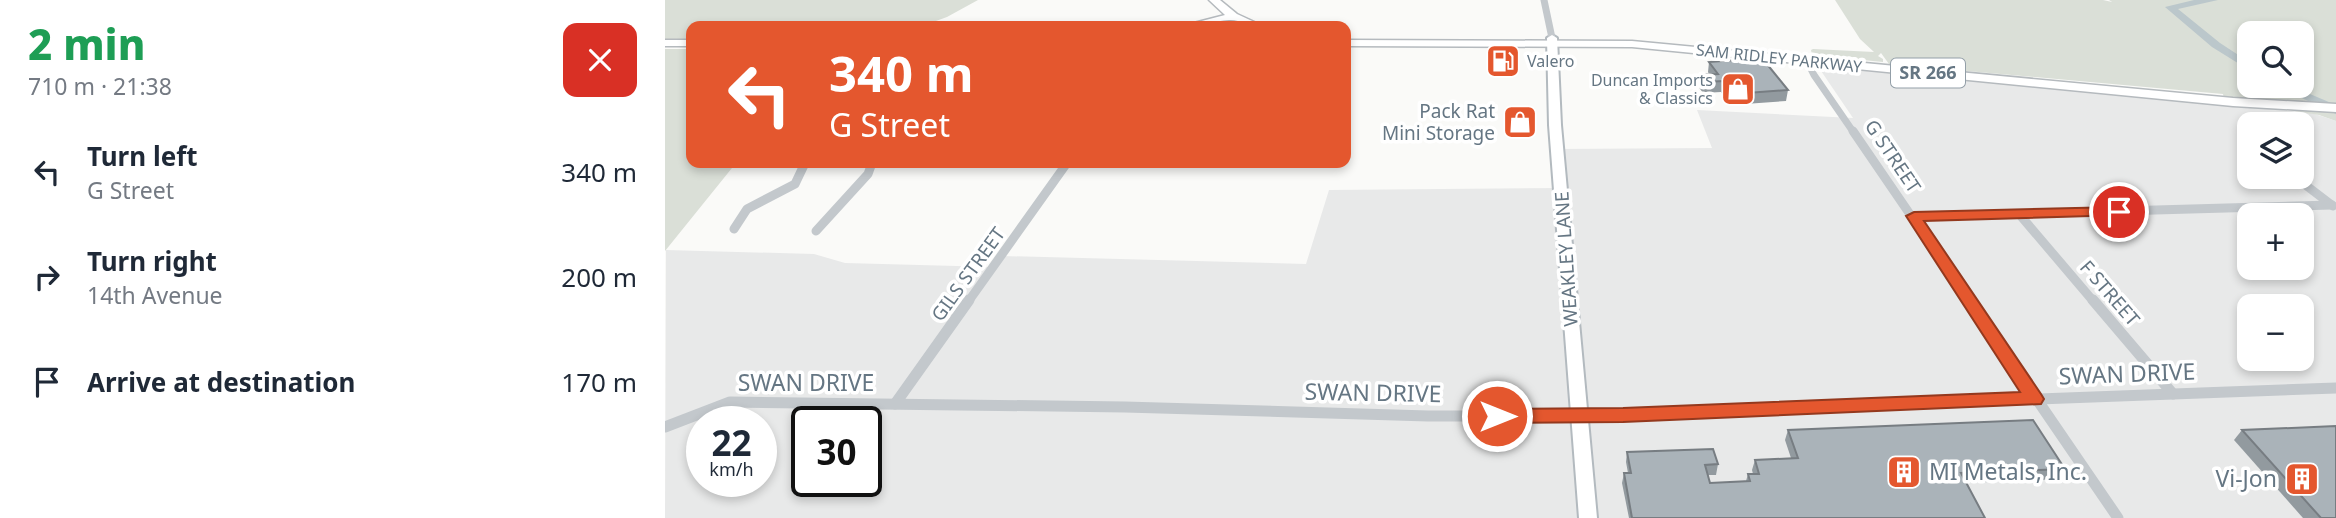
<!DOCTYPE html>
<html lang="en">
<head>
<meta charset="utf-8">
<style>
  body { margin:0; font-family:"Noto Sans",sans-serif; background:#f2f2f3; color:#1f2937; height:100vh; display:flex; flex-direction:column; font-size:26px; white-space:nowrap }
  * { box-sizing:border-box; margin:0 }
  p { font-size:23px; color:#747a83 }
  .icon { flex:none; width:38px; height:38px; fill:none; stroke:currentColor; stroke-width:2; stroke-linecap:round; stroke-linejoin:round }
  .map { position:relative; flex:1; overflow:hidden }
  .details { display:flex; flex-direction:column; background:#fff; width:665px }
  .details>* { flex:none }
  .banner { position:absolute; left:21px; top:21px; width:665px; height:147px; border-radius:14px; box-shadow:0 4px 10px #0003; background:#e4572e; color:#fff; overflow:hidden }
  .controls { position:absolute; left:1572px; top:21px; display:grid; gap:14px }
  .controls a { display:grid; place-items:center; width:77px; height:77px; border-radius:14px; background:#fff; box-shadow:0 4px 10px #0003; font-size:35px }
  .speed { position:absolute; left:21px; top:406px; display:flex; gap:14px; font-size:35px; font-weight:700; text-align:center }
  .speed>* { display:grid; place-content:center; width:91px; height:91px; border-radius:50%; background:#fff; box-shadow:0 4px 10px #0003; line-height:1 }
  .speed small { font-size:18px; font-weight:400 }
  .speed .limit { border:4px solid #111; border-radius:10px; background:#fff; color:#111 }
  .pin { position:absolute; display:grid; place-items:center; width:60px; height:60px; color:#fff; margin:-30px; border:4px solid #fff; border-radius:50%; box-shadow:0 2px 7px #0007 }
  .me { position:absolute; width:77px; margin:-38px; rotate:90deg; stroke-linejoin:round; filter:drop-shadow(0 0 5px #0008) }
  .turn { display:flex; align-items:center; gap:24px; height:147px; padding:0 28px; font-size:32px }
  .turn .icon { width:91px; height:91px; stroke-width:2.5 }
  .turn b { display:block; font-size:49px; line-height:60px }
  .round { display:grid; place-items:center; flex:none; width:74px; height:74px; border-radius:14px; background:#f2f2f3 }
  .headline { display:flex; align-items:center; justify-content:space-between; height:119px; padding:0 28px }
  h1 { font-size:42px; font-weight:800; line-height:52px; color:#1e9e55 }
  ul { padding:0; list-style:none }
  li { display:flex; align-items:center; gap:21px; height:105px; padding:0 28px }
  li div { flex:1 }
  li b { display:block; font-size:26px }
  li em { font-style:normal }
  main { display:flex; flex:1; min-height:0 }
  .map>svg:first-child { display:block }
</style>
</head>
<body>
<main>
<section class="details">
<div class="headline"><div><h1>2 min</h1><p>710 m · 21:38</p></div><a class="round" style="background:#d93025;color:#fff"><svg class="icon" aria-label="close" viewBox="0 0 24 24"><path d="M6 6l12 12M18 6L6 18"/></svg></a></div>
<ul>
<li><svg class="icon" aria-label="left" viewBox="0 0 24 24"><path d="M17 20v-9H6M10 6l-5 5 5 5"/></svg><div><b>Turn left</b><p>G Street</p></div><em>340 m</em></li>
<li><svg class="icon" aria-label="right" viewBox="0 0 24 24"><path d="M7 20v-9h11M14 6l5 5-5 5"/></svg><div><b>Turn right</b><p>14th Avenue</p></div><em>200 m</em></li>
<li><svg class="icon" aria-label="arrive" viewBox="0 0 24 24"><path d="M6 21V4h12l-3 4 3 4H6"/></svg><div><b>Arrive at destination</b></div><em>170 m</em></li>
</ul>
</section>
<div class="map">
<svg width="1671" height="518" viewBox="0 0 1671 518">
  <rect width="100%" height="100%" fill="#fafaf8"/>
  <path fill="#e8e9e9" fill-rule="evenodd" d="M1152 65 1647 113 1671 121V518H0L1 250 149 254 180 263 329 267 338 256 641 264 664 190 894 188 892 149 1047 148 1032 110 1188 118ZM1584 124H1636V177H1584ZM1584 215H1636V268H1584ZM1584 306H1636V359H1584ZM37 422H96V481H37ZM142 422H201V481H142Z"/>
  <g fill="#dadfd7" fill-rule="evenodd">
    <polygon points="0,0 313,0 282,17 257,26 26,26 26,41 0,41"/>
    <path d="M1170 0H1438L1447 2 1444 0H1671V121L1654 115 1559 99 1558 94 1224 64 1216 53 1213 56 1218 59V62L1147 55 1146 50 1148 49 1209 52 1195 39ZM1584 33H1636V86H1584Z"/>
    <polygon points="0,49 26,49 26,163 71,163 0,251"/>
  </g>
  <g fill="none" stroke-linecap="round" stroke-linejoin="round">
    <g fill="#bbc7cb" fill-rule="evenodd">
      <polygon points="1529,0 1553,0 1513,9 1555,43 1584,62 1584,70 1547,47 1500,7"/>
      <polygon points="1611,86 1626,86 1671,105 1671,114"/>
    </g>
    <g stroke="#b3babf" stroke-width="4">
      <polygon id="secondary" points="887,35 892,38 896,125 932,518 914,518 884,125 882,38"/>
    </g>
    <g stroke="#b5babe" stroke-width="3">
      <g id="primary">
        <path d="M544 0H555L572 14 598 26C586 27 574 19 564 20 550 21 538 26 524 26L525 24 560 15Z"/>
        <rect x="0" y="40" width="26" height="6"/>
        <polygon points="681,40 967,41 1568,98 1671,104 1671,112 1568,106 967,47 681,46"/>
      </g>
    </g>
    <g stroke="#c3c8cc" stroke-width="7">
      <polyline points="879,0 887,38"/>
      <polyline points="1140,57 1149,75 1189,133"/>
    </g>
    <g stroke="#c3c8cc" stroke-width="9">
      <polyline points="1188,131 1305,302"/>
      <polyline points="1630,177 1668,206"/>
      <polyline points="1355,215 1429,302"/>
      <polyline points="1249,217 1667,205"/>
      <polyline points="69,229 82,209 130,184 140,163"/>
      <polyline points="151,231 203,174 207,163"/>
      <polyline points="303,302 402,163"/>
    </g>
    <g stroke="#c3c8cc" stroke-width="11">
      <polyline points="1304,300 1453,518"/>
      <polyline points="1428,300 1508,394"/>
      <polyline points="230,404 304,300"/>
      <polyline points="0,427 65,402 460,407 763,416 913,416 1671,388"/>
    </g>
    <use href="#secondary" fill="#fff" fill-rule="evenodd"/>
    <use href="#primary" fill="#fff" fill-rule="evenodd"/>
  </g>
  <g fill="#929a9f">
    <polygon points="1044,62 1123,90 1121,101 1066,105 1056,92 1038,93 1033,86 1035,75 1044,74 1043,72"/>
    <polygon points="1123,430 1400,469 1394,479 1301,483 1320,518 964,518 957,483 959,473 963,473 961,462 962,452 1053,464 1051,475 1043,475 1045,483 1081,481 1083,474 1088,474 1087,470 1090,460 1126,458 1120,440"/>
    <polygon points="1577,430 1671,518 1638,518 1569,440"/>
  </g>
  <g fill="#aab3b9" stroke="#777d82" stroke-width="2">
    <polygon points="1097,58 1123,90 1068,94 1058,81 1040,82 1035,75 1053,74 1044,62"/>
    <polygon points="1368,420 1400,469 1296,473 1320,518 967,518 959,473 966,473 962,452 1048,449 1053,464 1040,465 1045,483 1085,481 1083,474 1094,474 1090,460 1133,458 1123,430"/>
    <polygon points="1671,426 1671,518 1656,518 1577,430"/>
  </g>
  <polygon fill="#e4572e" stroke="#94391e" stroke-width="2" points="1454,207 1459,208 1461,212 1459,215 1259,221 1376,394 1379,399 1376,404 958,422 832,423 825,421 822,416 825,411 832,409 958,408 1355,392 1241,216 1249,212"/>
  <defs>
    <g id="fuel-square" transform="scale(1.75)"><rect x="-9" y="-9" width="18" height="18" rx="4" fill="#e4572e" stroke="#fff"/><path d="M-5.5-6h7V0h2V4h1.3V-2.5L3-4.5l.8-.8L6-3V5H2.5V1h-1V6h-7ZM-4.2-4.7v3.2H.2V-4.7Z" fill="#fff"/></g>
    <g id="shop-square" transform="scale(1.75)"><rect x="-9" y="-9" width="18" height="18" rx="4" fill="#e4572e" stroke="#fff"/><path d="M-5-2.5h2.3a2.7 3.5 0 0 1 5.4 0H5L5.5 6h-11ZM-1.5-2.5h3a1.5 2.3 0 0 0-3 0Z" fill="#fff"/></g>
    <g id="building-square" transform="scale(1.75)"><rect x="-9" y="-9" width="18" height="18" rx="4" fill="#e4572e" stroke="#fff"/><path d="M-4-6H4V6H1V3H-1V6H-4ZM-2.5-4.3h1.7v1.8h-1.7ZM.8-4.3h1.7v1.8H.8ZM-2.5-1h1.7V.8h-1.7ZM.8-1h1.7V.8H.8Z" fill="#fff"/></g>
  </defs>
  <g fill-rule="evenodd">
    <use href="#fuel-square" x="838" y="61"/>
    <use href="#shop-square" x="1073" y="89"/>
    <use href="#shop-square" x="855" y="122"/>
    <use href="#building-square" x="1239" y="472"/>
    <use href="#building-square" x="1637" y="479"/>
  </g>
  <g text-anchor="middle" stroke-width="7" stroke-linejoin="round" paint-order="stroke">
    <g font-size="16" fill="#657683" stroke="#fff">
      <text transform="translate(1114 58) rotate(6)" y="6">SAM RIDLEY PARKWAY</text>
    </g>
    <g font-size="16" fill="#657683" stroke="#fff" text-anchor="start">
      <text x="862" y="67">Valero</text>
      <text x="1048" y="86" text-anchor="end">Duncan Imports<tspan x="1048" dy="18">&amp; Classics</tspan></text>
    </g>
    <rect fill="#fff" stroke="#939fa8" stroke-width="2" x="1226" y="58.5" width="74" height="29" rx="5"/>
    <g font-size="18" font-weight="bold" fill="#657683">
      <text x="1263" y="79">SR 266</text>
    </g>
    <g font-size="19" fill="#657683" stroke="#fff" text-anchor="end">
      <text x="830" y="118">Pack Rat<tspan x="830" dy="22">Mini Storage</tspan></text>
    </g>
    <g font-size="19" fill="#657683" stroke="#fff">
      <text transform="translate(1228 156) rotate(56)" y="7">G STREET</text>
      <text transform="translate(901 259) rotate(-94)" y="7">WEAKLEY LANE</text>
      <text transform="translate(303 274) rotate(-54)" y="7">GILS STREET</text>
      <text transform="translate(1445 293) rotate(49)" y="7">F STREET</text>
    </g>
    <g font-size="23" fill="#657683" stroke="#fff">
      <text transform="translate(1462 374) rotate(-2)" y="8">SWAN DRIVE</text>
      <text x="141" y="391">SWAN DRIVE</text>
      <text transform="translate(708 393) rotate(1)" y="8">SWAN DRIVE</text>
    </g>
    <g font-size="23" fill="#657683" stroke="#fff" text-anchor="start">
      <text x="1264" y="480">MI Metals, Inc.</text>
      <text x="1612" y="487" text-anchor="end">Vi-Jon</text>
    </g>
  </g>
</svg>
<div class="controls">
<a><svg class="icon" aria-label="search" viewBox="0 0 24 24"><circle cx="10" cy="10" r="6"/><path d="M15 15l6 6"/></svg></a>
<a><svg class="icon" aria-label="layers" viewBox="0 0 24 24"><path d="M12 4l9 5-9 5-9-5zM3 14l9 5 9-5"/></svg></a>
<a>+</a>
<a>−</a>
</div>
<div class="speed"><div>22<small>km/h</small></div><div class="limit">30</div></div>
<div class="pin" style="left:1454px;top:212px;background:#d93025"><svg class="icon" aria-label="arrive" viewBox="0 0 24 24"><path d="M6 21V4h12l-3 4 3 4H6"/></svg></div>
<svg class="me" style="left:832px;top:416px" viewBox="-20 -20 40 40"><circle r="17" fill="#e4572e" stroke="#fff" stroke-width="3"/><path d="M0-11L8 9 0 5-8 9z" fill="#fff"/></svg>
<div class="banner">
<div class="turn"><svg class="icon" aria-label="left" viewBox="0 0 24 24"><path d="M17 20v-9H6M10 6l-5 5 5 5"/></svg><div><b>340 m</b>G Street</div></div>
</div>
</div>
</main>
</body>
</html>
